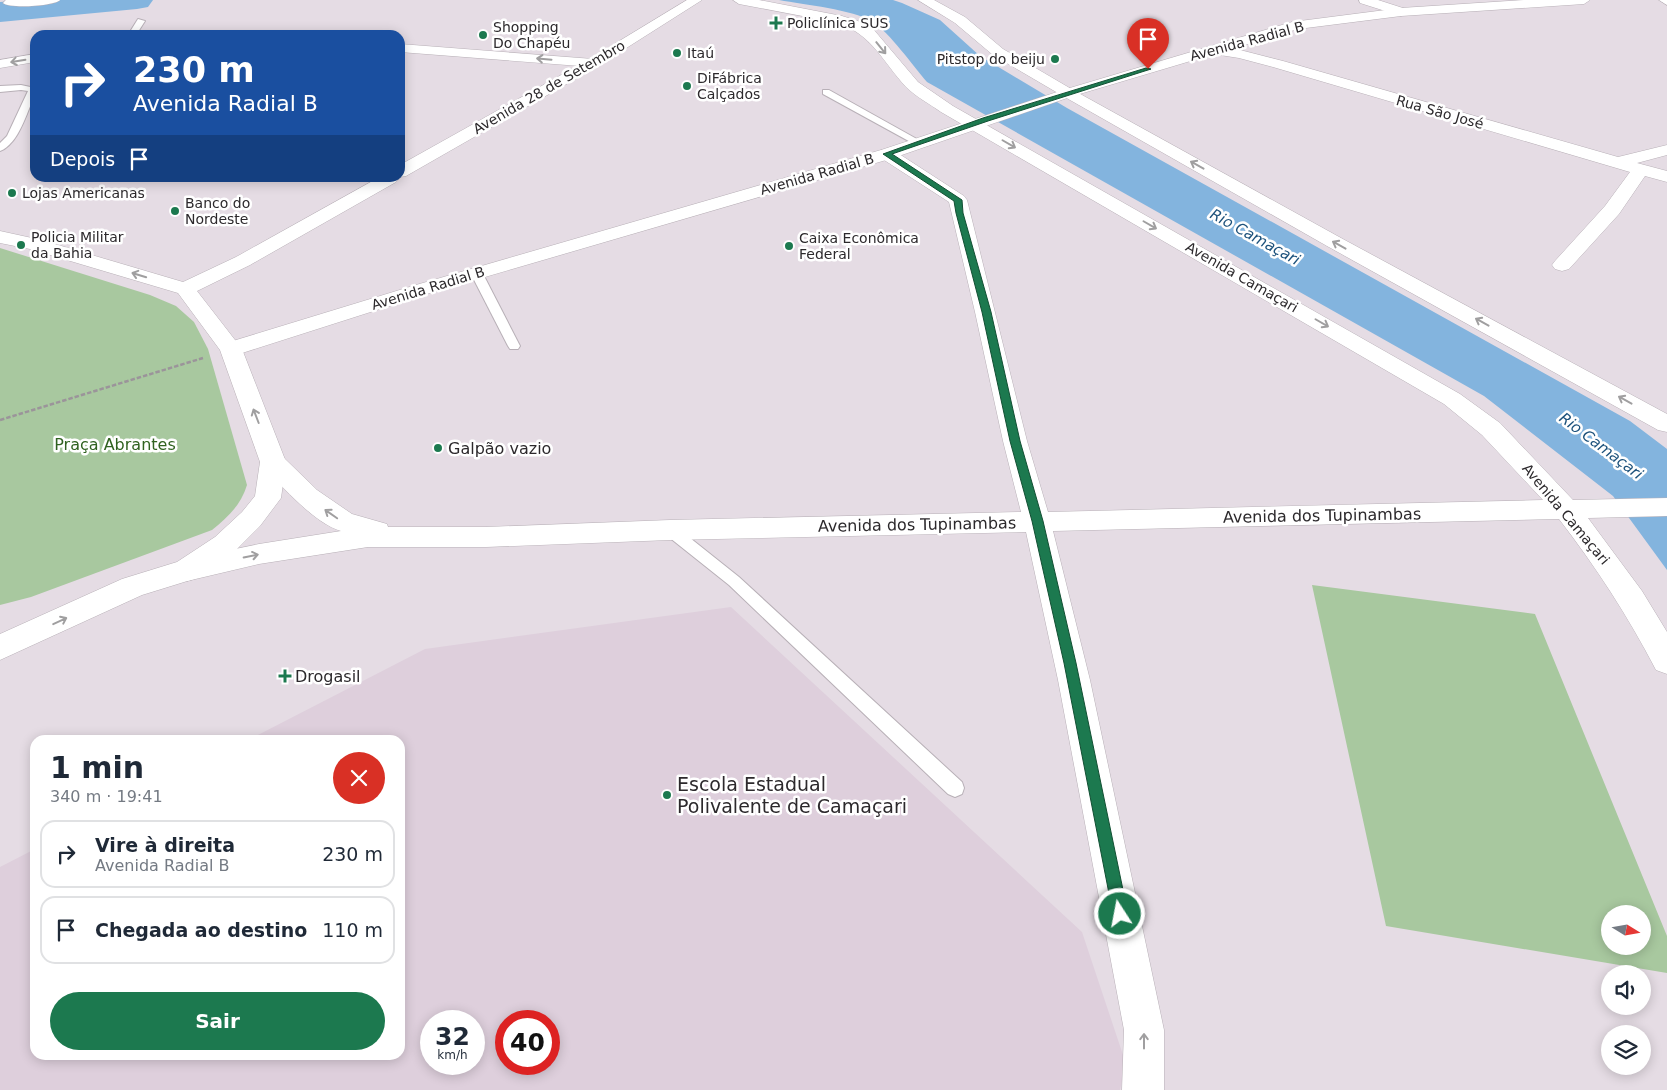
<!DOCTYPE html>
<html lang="pt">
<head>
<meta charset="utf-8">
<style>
  body { margin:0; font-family:"DejaVu Sans",sans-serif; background:#f6f6f7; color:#1f2937; height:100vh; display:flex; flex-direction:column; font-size:19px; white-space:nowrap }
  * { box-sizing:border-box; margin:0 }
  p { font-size:16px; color:#747a83 }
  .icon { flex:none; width:28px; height:28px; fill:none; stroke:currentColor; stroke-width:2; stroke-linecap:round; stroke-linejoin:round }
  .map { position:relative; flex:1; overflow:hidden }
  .drawer { position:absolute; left:30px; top:735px; width:375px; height:325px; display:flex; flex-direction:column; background:#fff; border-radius:15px; box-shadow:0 2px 12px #0003 }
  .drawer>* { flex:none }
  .guide { position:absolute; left:30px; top:30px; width:375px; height:152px; border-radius:15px; box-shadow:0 2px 12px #0003; background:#1a4fa0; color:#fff; overflow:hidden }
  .needle { width:32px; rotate:101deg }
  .fabs { position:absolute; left:1601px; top:905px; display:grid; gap:10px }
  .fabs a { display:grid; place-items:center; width:50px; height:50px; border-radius:50%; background:#fff; box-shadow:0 2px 12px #0003; font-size:25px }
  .speed { position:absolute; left:420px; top:1010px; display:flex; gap:10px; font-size:25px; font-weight:700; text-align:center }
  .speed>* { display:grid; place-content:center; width:65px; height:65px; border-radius:50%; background:#fff; box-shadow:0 2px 12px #0003; line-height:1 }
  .speed small { font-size:12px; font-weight:400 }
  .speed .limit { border:8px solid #d22; background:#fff; color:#111 }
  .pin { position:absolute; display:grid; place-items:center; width:42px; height:42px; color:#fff; margin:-51px -21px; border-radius:50% 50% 50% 0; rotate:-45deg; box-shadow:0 0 5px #0007 }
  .pin .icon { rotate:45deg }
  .me { position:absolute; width:55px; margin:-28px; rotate:349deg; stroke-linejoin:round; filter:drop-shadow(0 0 4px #0008) }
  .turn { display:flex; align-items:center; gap:18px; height:105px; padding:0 20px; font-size:22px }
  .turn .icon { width:65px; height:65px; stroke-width:2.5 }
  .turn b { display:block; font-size:35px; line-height:42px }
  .then { display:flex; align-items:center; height:48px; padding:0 20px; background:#0003; gap:10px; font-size:19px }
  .round { display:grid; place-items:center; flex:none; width:52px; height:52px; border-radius:26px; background:#f6f6f7 }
  .headline { display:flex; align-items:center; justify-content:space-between; height:85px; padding:0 20px }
  h1 { font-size:30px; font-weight:700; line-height:38px }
  .button { display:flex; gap:10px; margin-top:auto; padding:10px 20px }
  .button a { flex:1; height:58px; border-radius:30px; background:#1c794f; color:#fff; font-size:20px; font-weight:700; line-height:58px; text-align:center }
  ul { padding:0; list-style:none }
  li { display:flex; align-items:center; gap:15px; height:68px; margin:0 10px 8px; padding:0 10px; border:2px solid #e0e1e3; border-radius:15px }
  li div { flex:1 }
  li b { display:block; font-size:19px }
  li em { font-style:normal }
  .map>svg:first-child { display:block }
</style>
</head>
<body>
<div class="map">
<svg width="1667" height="1090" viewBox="0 0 1667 1090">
  <rect width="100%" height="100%" fill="#e5dce4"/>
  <path fill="#decfdc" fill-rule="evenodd" d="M731 607 1082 932 1126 1064 1120 1090H0V867L35 849V1055H400V740H248L425 649ZM431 1021H474V1064H431ZM506 1021H549V1064H506Z"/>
  <g fill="#a8c89f" fill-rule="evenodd">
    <path d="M0 248 150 295 176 306 194 322 208 349 247 485C241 505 228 517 212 530L31 597 0 605Z"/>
    <path d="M1312 585 1535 614 1667 936V973L1386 926ZM1610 914H1642V946H1610Z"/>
  </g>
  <path fill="#83b4de" d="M779 0H893L902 3 940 20 980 56 1067 108 1630 421 1667 449V570L1613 496 1484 396 927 82C914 67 889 32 873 22 852 9 805 5 779 0Z"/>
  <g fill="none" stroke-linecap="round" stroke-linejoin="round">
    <polygon fill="#83b4de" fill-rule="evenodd" points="28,0 153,0 148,7 137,9 0,22 0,2"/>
    <g stroke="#b8b0b7" stroke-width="2">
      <g id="service">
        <polygon points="138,19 145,21 136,35 128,35"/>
        <path d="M21 85 35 88V95C27 111 19 144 0 151V143L7 136 28 91 21 90 0 92V86Z"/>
        <polygon points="823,90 829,90 924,143 919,146 916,145 823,94"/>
        <polygon points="477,271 483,274 520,346 518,349 510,349 508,346 471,274"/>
        <polygon points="670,525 675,526 739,577 962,782 964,788 962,794 955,797 948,794 729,585 665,534 663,530 665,526"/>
      </g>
    </g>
    <g stroke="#b8b0b7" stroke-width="1">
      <g id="minor">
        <path d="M6 0H60C55 6 9 9 3 3Z"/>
        <polygon points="1359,0 1378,0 1406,9 1408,12 1401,16 1360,3"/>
        <polygon points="1659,0 1667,0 1667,5"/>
        <polygon points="1212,46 1240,50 1283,61 1618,157 1667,145 1667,155 1637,163 1667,171 1667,182 1645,176 1619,214 1569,269 1562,271 1555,269 1552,265 1555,261 1605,206 1630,172 1273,67 1239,58 1207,53 1205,50 1207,47"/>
      </g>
    </g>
    <g stroke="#b8b0b7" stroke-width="1">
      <g id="tertiary">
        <path d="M733 0H759L842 16 864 23 874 30 918 82 953 106 1460 394 1500 423 1573 500 1667 498V516L1588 518 1642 591 1667 632V674L1656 670C1628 616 1596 567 1559 519L1053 531 1090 680 1164 1030V1090H1122L1124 1030 1058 680 1026 532 670 540 486 547H368L259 564 187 581 177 578 173 570 177 562 187 559 259 544 341 531C314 523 284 488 264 468L260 462 264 456 273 453 282 456 317 490 352 514 387 524 388 527H486L670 520 1021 512 1003 441 975 312 949 202 881 158 878 154 881 150H893L964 196 967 200 1027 441 1048 512 1543 500 1482 435 1444 404 941 112C930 104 916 97 906 87 883 62 873 36 839 23L739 4Z"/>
        <polygon points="918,0 934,0 965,17 1003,49 1073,90 1341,238 1667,414 1667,432 1658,430 1327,246 1063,96 993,55 955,23"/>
        <polygon points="400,44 593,59 598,60 600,63 598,66 593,67 400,52"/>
        <polygon points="35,54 35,62 0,68 0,60"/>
      </g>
    </g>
    <g stroke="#b8b0b7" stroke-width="1">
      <polygon id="secondary" points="1524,0 1590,0 1584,4 1401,16 1298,29 1073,96 893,158 430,293 239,354 231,356 223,354 220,349 223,344 416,285 881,150 1063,90 1292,22 1401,8"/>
    </g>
    <g stroke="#b8b0b7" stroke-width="1">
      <g id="primary">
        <polygon points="687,0 702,0 598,66 406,176 400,177 400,165 588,60"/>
        <polygon points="378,178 399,178 396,182 250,265 197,291 242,349 286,462 281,498 260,526 235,551 197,578 142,595 0,660 0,634 122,579 177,562 215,537 242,512 255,496 260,462 220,350 178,293 30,249 0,243 0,231 41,240 183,282 236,257"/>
      </g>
    </g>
    <polyline stroke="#9b949a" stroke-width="2.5" stroke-dasharray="4.5 2" stroke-linecap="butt" points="0,420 203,358"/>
    <use href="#service" fill="#fff" fill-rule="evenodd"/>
    <use href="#minor" fill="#fff" fill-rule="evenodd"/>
    <use href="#tertiary" fill="#fff" fill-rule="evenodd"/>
    <use href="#secondary" fill="#fff" fill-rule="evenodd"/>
    <use href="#primary" fill="#fff" fill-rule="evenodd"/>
  </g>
  <defs><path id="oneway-shaft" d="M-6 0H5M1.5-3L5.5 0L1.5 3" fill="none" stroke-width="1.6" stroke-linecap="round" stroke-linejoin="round" transform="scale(1.25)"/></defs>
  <g stroke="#a09fa0">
    <use href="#oneway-shaft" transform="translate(881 48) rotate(51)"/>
    <use href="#oneway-shaft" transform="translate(544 59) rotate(-175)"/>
    <use href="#oneway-shaft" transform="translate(18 61) rotate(171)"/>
    <use href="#oneway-shaft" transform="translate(1009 144) rotate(30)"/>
    <use href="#oneway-shaft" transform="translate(1197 165) rotate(-151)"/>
    <use href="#oneway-shaft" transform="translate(1150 225) rotate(30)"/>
    <use href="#oneway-shaft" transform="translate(1339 245) rotate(-151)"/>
    <use href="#oneway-shaft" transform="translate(139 275) rotate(-163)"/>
    <use href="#oneway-shaft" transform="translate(1482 322) rotate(-151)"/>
    <use href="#oneway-shaft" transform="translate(1322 323) rotate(30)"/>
    <use href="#oneway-shaft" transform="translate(1625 400) rotate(-151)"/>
    <use href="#oneway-shaft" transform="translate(256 416) rotate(-111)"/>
    <use href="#oneway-shaft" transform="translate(331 514) rotate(-145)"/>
    <use href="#oneway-shaft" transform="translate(251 556) rotate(-12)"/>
    <use href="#oneway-shaft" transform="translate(60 621) rotate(-25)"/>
    <use href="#oneway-shaft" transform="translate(1144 1041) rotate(-90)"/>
  </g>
  <polygon fill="#1c794f" stroke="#124f33" points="1146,68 1151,69 988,121 892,154 962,200 963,213 991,312 1020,441 1043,521 1076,663 1128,914 1126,919 1120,921 1115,919 1113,914 1064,663 1032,521 1010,441 982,312 956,213 954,201 883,154 983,118"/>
  <g fill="#1c794f" stroke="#fff" stroke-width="2">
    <path d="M773.5 15.5h5v5h5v5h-5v5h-5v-5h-5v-5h5z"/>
    <circle cx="483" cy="35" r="5"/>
    <circle cx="677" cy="53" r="5"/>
    <circle cx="1055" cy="59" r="5"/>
    <circle cx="687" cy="86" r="5"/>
    <circle cx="12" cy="193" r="5"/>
    <circle cx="175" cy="211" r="5"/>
    <circle cx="21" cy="245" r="5"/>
    <circle cx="789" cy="246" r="5"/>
    <circle cx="438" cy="448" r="5"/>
    <path d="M282.5 668.5h5v5h5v5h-5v5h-5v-5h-5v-5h5z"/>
    <circle cx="667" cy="795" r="5"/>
  </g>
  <g text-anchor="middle" stroke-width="5" stroke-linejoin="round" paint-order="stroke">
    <g font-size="14" fill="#2c292c" stroke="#fff" text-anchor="start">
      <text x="787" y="28">Policlínica SUS</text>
      <text x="493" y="32">Shopping<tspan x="493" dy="16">Do Chapéu</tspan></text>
      <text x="687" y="58">Itaú</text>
      <text x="1045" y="64" text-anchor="end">Pitstop do beiju</text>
      <text x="697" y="83">DiFábrica<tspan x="697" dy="16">Calçados</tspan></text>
      <text x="22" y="198">Lojas Americanas</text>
      <text x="185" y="208">Banco do<tspan x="185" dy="16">Nordeste</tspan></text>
      <text x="31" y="242">Policia Militar<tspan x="31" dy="16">da Bahia</tspan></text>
      <text x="799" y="243">Caixa Econômica<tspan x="799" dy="16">Federal</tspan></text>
    </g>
    <g font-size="14" fill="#2c292c" stroke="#fff">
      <text transform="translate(1247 41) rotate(-15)" y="5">Avenida Radial B</text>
      <text transform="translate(549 87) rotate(-30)" y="5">Avenida 28 de Setembro</text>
      <text transform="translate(1440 112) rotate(16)" y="5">Rua São José</text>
      <text transform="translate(817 174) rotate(-16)" y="5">Avenida Radial B</text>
      <text transform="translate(1242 277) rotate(30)" y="5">Avenida Camaçari</text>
      <text transform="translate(428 288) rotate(-17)" y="5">Avenida Radial B</text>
      <text transform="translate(1566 514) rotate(50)" y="5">Avenida Camaçari</text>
    </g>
    <g font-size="15" font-style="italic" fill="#1d527c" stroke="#fff">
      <text transform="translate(1255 237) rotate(29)" y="5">Rio Camaçari</text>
      <text transform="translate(1601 446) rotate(37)" y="5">Rio Camaçari</text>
    </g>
    <g font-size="16" fill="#306220" stroke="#fff">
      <text x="115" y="450">Praça Abrantes</text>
    </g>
    <g font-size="16" fill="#2c292c" stroke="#fff" text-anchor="start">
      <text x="448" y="454">Galpão vazio</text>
      <text x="295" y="682">Drogasil</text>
    </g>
    <g font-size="16" fill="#2c292c" stroke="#fff">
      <text transform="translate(1322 515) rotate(-1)" y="6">Avenida dos Tupinambas</text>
      <text transform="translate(917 524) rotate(-1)" y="6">Avenida dos Tupinambas</text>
    </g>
    <g font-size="19" fill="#2c292c" stroke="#fff" text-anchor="start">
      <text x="677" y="791">Escola Estadual<tspan x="677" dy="22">Polivalente de Camaçari</tspan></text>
    </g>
  </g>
</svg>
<div class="fabs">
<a><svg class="needle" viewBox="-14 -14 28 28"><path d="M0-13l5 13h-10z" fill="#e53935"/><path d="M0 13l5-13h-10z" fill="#747a83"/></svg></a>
<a><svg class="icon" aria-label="sound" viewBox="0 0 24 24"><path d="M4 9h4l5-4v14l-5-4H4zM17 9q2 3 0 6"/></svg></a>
<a><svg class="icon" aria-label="layers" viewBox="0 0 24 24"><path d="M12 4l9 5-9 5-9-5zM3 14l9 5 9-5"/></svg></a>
</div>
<div class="speed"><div>32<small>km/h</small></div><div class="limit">40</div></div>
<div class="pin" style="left:1148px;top:69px;background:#d93025"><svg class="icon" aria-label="arrive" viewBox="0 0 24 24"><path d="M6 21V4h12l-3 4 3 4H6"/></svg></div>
<svg class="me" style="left:1120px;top:914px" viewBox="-20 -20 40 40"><circle r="17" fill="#1c794f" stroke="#fff" stroke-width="3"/><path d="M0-11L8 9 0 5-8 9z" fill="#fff"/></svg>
<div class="guide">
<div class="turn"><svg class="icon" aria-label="right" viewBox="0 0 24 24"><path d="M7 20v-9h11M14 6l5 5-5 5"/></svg><div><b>230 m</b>Avenida Radial B</div></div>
<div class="then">Depois<svg class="icon" aria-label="arrive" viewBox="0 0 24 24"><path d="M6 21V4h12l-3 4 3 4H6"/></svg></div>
</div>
<section class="drawer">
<div class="headline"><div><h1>1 min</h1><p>340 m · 19:41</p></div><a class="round" style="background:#d93025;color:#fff"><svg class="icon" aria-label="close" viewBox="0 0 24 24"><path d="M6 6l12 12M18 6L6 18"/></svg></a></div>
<ul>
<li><svg class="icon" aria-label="right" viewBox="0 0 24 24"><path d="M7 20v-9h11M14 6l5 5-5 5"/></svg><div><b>Vire à direita</b><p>Avenida Radial B</p></div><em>230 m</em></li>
<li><svg class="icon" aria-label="arrive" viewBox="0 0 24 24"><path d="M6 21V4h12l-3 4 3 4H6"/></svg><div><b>Chegada ao destino</b></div><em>110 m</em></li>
</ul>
<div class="button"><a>Sair</a></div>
</section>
</div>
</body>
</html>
